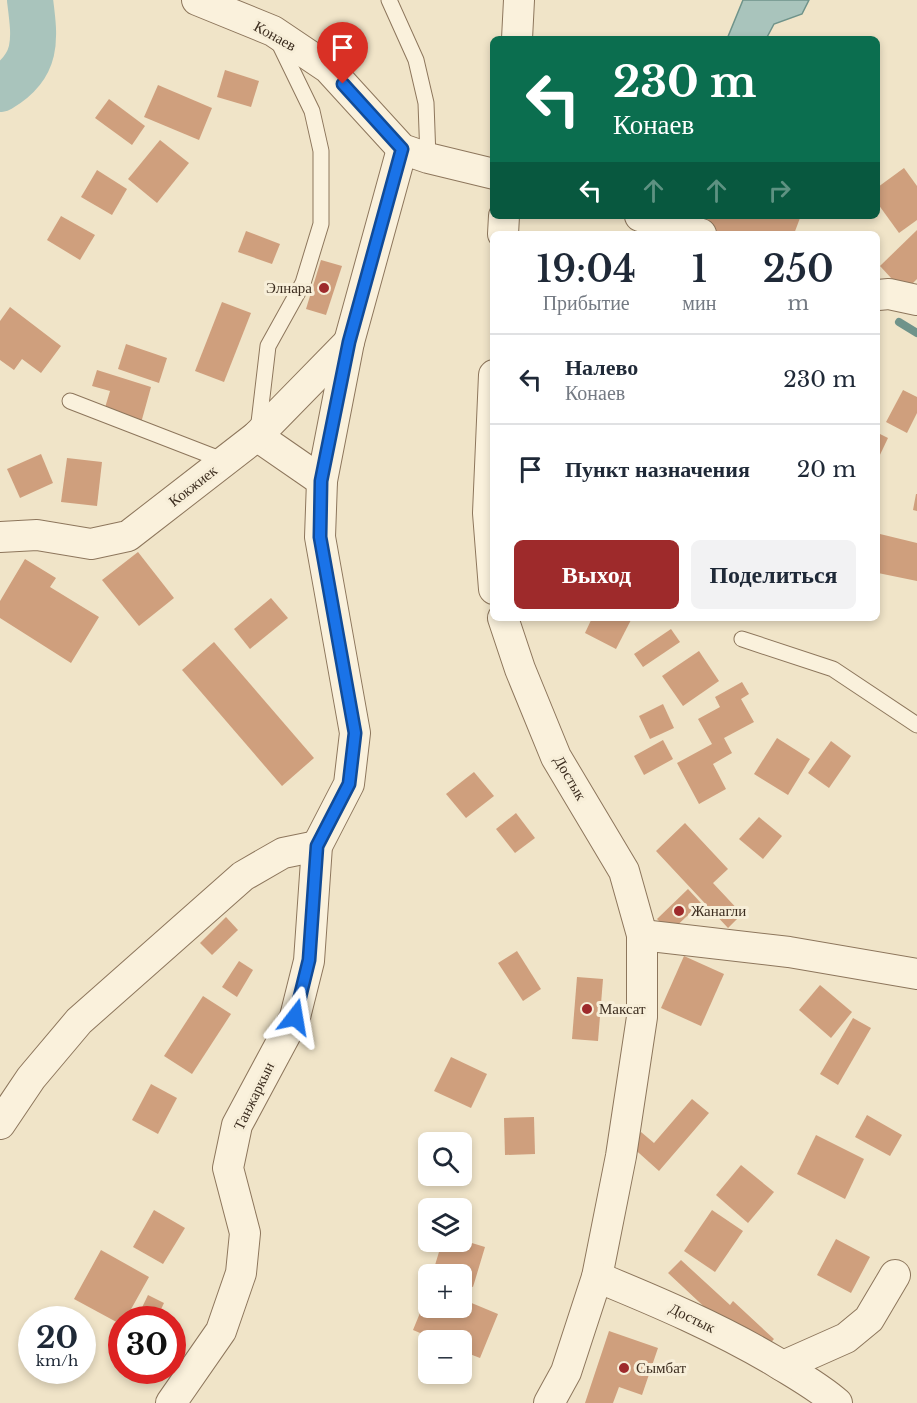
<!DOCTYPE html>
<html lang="ru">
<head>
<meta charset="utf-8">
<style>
  body { margin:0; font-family:"Libre Baskerville",serif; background:#f2f2f3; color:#1f2937; height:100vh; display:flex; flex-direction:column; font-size:22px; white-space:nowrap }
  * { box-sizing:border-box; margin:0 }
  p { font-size:20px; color:#747a83 }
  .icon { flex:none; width:33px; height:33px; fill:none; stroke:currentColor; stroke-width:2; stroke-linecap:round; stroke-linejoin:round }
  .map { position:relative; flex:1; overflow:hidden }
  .panel { position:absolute; left:490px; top:231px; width:390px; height:390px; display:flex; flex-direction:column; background:#fff; border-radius:9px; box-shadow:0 3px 9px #0003 }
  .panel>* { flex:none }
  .guide { position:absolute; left:490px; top:36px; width:390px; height:183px; border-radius:9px; box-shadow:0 3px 9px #0003; background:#0b6e4f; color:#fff; overflow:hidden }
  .fabs { position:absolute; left:418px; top:1132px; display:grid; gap:12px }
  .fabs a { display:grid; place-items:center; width:54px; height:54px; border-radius:9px; background:#fff; box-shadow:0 3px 9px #0003; font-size:30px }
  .speed { position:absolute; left:18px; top:1306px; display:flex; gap:12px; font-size:30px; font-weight:700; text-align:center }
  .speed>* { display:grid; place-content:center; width:78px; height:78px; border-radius:50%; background:#fff; box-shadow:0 3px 9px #0003; line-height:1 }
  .speed small { font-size:15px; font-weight:400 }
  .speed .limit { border:9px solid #d22; background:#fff; color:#111 }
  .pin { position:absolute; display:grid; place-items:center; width:51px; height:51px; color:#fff; margin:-62px -26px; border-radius:50% 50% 50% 0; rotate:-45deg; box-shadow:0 0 6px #0007 }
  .pin .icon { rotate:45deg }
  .me { position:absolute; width:66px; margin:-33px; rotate:14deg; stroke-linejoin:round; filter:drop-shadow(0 0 4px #0008) }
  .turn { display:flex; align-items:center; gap:21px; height:126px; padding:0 24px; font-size:27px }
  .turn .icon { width:78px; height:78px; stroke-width:2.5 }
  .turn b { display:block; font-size:42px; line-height:51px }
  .lanes { display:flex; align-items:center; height:57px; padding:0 24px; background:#0003; justify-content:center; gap:30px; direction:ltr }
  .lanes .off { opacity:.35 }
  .eta { display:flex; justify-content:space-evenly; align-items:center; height:102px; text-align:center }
  .eta b { font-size:36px; font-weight:600; line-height:42px }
  .primary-button { display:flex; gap:12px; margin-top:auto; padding:12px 24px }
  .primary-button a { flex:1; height:69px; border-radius:9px; background:#9e2a2b; color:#fff; font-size:24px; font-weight:600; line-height:69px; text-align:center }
  .primary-button a+a { background:#f2f2f3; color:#1f2937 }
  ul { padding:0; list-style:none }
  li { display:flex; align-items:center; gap:18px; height:90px; padding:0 24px; border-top:2px solid #e0e1e3 }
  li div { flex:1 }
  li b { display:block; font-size:22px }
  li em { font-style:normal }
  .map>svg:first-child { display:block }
</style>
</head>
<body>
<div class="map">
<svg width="917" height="1403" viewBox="0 0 917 1403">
  <rect width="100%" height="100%" fill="#f0e4c8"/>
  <polygon fill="#a9c4bc" stroke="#6f938a" stroke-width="1.5" points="743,0 809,0 802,14 774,24 766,39 727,39"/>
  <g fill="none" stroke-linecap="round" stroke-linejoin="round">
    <polyline stroke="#6f938a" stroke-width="8" points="899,322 917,333"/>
    <path stroke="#a9c4bc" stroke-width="46" d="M0 89C39 66 35 39 30 0"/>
  </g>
  <g fill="#cf9f7d">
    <polygon points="225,70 259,81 251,107 217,97"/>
    <polygon points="158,85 212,108 199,140 144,117"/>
    <polygon points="109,99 145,126 132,145 95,118"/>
    <polygon points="160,140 189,163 157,203 128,179"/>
    <polygon points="904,168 917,186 917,220 899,233 878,204 878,187"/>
    <polygon points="97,170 127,189 112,215 81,197"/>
    <polygon points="61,216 95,235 80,260 47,240"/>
    <polygon points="677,216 796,216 800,218 794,234 721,234"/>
    <polygon points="917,230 917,279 904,292 880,266"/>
    <polygon points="246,231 280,244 272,264 238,252"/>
    <polygon points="321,260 342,266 326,315 306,309"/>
    <polygon points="222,302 251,313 224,382 195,371"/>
    <polygon points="10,307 61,346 41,373 22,359 14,370 0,360 0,321"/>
    <polygon points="126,344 167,358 159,383 118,369"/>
    <polygon points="97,370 151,387 141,423 104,411 110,391 92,386"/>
    <polygon points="903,390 917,397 917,413 907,433 886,422"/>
    <polygon points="878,433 888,438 878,459"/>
    <polygon points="41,454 53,483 20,498 7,469"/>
    <polygon points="67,458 102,462 97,506 61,502"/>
    <polygon points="916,494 917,494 917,511 913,510"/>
    <polygon points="880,534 917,543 917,581 878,573"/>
    <polygon points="138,552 174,598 139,626 102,580"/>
    <polygon points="25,559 56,578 50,587 99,617 71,663 0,618 0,601"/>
    <polygon points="271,598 288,618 250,649 234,629"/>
    <polygon points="592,618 632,618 616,649 585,633"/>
    <polygon points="671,629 680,642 643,667 634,654"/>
    <polygon points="214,642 314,758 282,786 182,670"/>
    <polygon points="699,651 719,681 683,706 662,676"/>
    <polygon points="742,682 749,694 741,699 754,722 724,738 732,753 713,764 726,789 699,804 677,763 712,744 698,719 720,707 715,697"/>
    <polygon points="663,704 674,728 650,739 639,716"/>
    <polygon points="777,738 810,759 788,795 754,774"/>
    <polygon points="663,740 673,759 644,775 634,756"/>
    <polygon points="831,741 851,756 829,788 808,773"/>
    <polygon points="474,772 494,796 466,818 446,794"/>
    <polygon points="516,813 535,838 515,853 496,829"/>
    <polygon points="759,817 782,836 763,859 739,839"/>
    <polygon points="685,823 728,869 713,883 742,914 728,928 656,851"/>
    <polygon points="688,889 701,903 670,932 657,919"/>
    <polygon points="226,917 238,930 212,955 200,943"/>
    <polygon points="517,951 541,989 523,1001 498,963"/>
    <polygon points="684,956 724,974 701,1026 661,1008"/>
    <polygon points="239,961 253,970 237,997 222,987"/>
    <polygon points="577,977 603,979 598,1041 572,1039"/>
    <polygon points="820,985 852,1012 831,1038 799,1010"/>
    <polygon points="203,996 231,1014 192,1074 164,1056"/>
    <polygon points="853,1018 871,1028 838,1085 820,1074"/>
    <polygon points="451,1057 487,1074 471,1108 434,1091"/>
    <polygon points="151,1084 177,1098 158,1134 132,1120"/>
    <polygon points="692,1099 709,1113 659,1171 630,1145 641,1132 654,1143"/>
    <polygon points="867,1115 902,1135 890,1156 855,1137"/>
    <polygon points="534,1117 535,1154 505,1155 504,1118"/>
    <polygon points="816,1135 864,1159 845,1199 797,1174"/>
    <polygon points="741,1165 774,1192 748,1223 716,1195"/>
    <polygon points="154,1210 185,1228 163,1264 133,1247"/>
    <polygon points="712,1210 743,1231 715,1272 684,1251"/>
    <polygon points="836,1239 870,1257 851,1293 817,1275"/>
    <polygon points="462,1240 485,1247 473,1287 462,1284 462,1275 432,1275 442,1242 462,1242"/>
    <polygon points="101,1250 149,1277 125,1320 122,1320 122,1325 74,1299"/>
    <polygon points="681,1260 730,1305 733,1301 774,1339 758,1357 668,1273"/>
    <polygon points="429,1291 429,1308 462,1308 462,1299 498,1314 480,1358 462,1351 462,1341 439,1341 413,1330"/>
    <polygon points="148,1295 164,1303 156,1320 136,1320"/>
    <polygon points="609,1331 658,1348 642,1395 619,1387 613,1403 585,1403"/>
  </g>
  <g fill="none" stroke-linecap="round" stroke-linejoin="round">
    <g stroke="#8d765c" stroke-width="17">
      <g id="service">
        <polyline points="389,0 416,60 426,103 428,158"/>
        <polyline points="70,401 225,461"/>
        <polyline points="258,431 268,346 303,283 321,224 321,151 312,111 278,41"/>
        <polyline points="742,639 833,669 917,725"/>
      </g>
    </g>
    <g stroke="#8d765c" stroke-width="32">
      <g id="minor">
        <polyline points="197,0 273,31 328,68 402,149 428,158 494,174"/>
        <polyline points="517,39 519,0"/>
        <polyline points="640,216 701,234"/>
        <polyline points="503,234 504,216"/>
        <polyline points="878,295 889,294 917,300"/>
        <polyline points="494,375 488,513 494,589"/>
        <polyline points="257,436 322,481"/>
        <polyline points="0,537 37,535 91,544 128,536 257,436 349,342"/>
        <polyline points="503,618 520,669 556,757 624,871 642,935 642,1017 621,1156 597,1277 566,1372 549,1403"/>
        <polyline points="642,935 789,952 917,974"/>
        <polyline points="0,1124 31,1078 79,1021 243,876 283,853 317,846"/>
        <path d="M597 1277C658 1302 719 1328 776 1362 797 1375 819 1387 837 1403"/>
        <polyline points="783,1366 846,1338 869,1319 895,1275"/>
        <polyline points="171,1403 221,1331 241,1273 245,1233 228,1168 237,1125 295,1017 309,961 317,846 349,784 355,733 320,537 322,481 349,342 402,149"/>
      </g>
    </g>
    <use href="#service" stroke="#faf1dc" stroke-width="15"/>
    <use href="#minor" stroke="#faf1dc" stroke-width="30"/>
  </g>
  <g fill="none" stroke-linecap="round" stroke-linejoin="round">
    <g stroke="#114b97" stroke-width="15">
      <polyline id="route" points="295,1017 309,960 317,846 349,784 355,733 320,537 321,481 349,342 402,149 343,84"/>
    </g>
    <use href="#route" stroke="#1a73e8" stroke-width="10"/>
  </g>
  <g fill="#9e2a2b" stroke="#f7eed8" stroke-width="2">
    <circle cx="324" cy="288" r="6"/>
    <circle cx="679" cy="911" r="6"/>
    <circle cx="587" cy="1009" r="6"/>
    <circle cx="624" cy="1368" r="6"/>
  </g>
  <g text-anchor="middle" stroke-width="6" stroke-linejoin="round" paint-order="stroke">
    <g font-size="15" fill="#3d2e20" stroke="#f7eed8">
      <text transform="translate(275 36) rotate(29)" y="5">Конаев</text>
      <text transform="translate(193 486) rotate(-38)" y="5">Кокжиек</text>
      <text transform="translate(570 778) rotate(60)" y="5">Достык</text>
      <text transform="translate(254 1096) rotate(-64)" y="5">Танжаркын</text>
      <text transform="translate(692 1318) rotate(26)" y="5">Достык</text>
    </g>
    <g font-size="15" fill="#3d2e20" stroke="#f7eed8" text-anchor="start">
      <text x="312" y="293" text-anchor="end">Элнара</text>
      <text x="691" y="916">Жанагли</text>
      <text x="599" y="1014">Максат</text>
      <text x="636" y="1373">Сымбат</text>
    </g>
  </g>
</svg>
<div class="fabs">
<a><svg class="icon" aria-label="search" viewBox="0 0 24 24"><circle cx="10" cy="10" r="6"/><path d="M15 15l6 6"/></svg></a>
<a><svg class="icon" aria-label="layers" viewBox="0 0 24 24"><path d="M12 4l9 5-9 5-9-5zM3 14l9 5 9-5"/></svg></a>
<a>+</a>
<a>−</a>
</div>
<div class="speed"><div>20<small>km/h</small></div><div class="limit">30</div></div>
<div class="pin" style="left:343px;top:84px;background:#d93025"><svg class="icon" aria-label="arrive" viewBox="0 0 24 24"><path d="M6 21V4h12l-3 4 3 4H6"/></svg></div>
<svg class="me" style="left:295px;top:1017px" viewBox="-20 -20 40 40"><path d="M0-17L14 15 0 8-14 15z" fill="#1a73e8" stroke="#fff" stroke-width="4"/></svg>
<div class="guide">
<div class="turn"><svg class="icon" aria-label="left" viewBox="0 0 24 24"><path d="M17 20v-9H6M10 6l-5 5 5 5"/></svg><div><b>230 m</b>Конаев</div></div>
<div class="lanes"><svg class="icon" aria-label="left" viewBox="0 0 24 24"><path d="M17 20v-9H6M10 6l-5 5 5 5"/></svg><svg class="icon off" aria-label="ahead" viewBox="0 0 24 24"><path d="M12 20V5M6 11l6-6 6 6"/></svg><svg class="icon off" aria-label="ahead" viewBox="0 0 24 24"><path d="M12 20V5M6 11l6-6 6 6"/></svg><svg class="icon off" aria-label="right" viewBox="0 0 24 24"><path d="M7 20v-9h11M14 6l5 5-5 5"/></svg></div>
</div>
<section class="panel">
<div class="eta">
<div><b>19:04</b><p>Прибытие</p></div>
<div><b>1</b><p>мин</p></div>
<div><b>250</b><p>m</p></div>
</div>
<ul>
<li><svg class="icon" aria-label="left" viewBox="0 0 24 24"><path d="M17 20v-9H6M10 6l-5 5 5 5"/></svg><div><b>Налево</b><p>Конаев</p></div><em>230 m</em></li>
<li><svg class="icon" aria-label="arrive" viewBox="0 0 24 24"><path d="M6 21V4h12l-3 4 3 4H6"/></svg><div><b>Пункт назначения</b></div><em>20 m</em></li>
</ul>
<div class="primary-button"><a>Выход</a><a>Поделиться</a></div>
</section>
</div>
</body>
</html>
